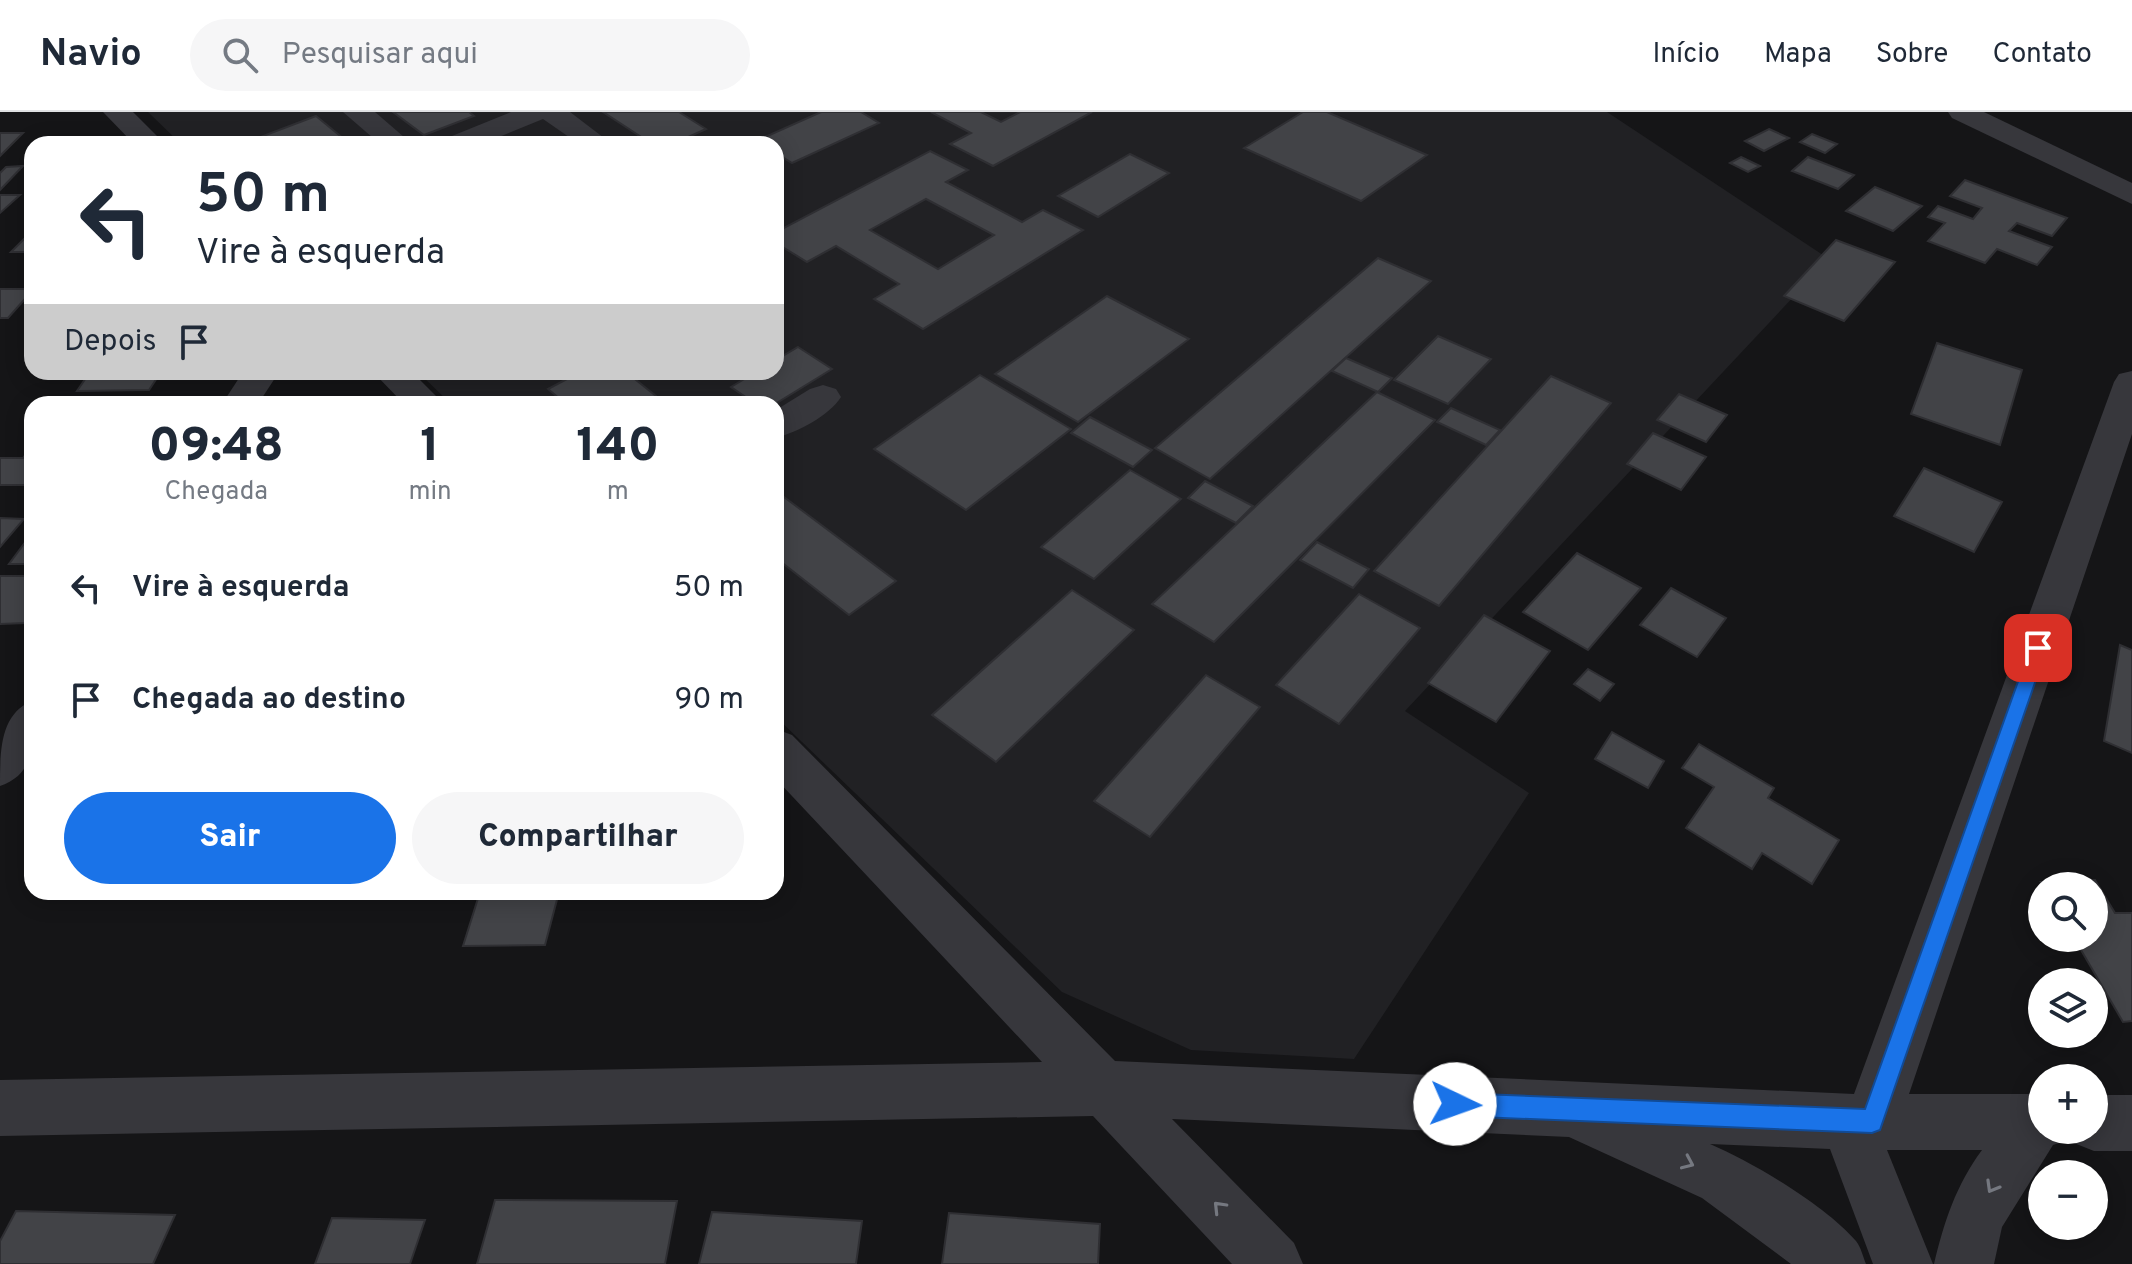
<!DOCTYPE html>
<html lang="pt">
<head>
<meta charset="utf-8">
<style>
  body { margin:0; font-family:Overpass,sans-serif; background:#f6f6f7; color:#1f2937; height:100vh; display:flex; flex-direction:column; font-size:30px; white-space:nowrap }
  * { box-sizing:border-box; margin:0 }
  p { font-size:26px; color:#747a83 }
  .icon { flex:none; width:44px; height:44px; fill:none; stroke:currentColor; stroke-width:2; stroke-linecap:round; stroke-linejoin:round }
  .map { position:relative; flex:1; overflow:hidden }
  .panel { position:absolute; left:24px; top:284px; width:760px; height:504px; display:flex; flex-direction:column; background:#fff; border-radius:24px; box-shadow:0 4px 20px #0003 }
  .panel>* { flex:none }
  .guide { position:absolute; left:24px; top:24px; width:760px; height:244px; border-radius:24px; box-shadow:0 4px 20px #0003; background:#fff; color:#1f2937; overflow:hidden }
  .fabs { position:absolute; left:2028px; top:760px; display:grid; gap:16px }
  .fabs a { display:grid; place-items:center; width:80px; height:80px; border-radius:50%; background:#fff; box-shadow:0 4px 20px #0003; font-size:40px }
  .pin { position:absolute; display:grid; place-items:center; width:68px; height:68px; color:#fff; margin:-34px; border-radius:16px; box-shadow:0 4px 12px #0006 }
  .me { position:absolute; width:88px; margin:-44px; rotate:93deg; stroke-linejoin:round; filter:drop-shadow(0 0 6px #0008) }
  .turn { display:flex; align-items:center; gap:28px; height:168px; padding:0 40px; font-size:36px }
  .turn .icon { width:104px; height:104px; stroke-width:2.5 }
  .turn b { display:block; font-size:56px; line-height:68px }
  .then { display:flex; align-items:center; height:76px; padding:0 40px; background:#0003; gap:16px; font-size:30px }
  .eta { display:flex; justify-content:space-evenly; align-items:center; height:136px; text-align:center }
  .eta b { font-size:48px; font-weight:800; line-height:56px }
  .action { display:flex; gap:16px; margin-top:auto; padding:16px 40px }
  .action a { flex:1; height:92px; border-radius:48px; background:#1a73e8; color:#fff; font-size:32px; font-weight:800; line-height:92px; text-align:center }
  .action a+a { background:#f6f6f7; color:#1f2937 }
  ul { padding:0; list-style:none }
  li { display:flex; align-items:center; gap:24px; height:112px; padding:0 40px }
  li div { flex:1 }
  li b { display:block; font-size:30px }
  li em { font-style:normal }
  header { display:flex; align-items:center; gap:48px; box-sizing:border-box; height:112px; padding:0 40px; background:#fff; border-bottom:2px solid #e0e1e3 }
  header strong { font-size:38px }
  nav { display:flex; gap:44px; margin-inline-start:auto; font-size:28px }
  .search { width:560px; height:72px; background:#f6f6f7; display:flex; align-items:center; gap:20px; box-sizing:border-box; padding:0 28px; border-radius:44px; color:#747a83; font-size:30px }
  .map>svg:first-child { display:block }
</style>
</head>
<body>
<header>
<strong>Navio</strong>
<div class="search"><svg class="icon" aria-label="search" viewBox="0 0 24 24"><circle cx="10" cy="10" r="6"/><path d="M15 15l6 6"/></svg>Pesquisar aqui</div>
<nav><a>Início</a><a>Mapa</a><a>Sobre</a><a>Contato</a></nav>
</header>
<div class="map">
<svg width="2132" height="1152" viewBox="0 0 2132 1152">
  <rect width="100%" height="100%" fill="#151517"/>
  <polygon fill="#212124" points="148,0 1607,0 1829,147 1405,599 1529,681 1354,947 1191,938 1062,880 776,605 776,292 451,292 418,260 776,260 776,32 181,32"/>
  <g fill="#424347" stroke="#2f2f33" stroke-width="2" fill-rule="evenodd">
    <polygon points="393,0 469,0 474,4 424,23"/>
    <polygon points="603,0 679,0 706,17 673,32 652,32"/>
    <polygon points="821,0 861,0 879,11 792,51 776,41 776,32 756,29"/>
    <polygon points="931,0 981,0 1001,10 1020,0 1092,0 993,54 950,32 971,21"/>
    <polygon points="1303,0 1327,0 1427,43 1361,89 1244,36"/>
    <polygon points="316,4 350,32 272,32 263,24"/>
    <polygon points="1769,17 1789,26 1764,39 1745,29"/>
    <polygon points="0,21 23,21 0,44"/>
    <polygon points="1812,22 1837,32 1825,41 1800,30"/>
    <path d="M930 39 968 58 946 70 1022 110 1043 98 1083 118 923 217 874 187 899 172 836 134 807 150 776 131V120ZM926 87 994 123 938 157 870 118Z"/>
    <polygon points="1130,42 1169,61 1098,105 1058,84"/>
    <polygon points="1741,45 1760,54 1748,60 1730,51"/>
    <polygon points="1808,45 1854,63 1838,77 1792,59"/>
    <polygon points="23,54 0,78 0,61 6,55"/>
    <polygon points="1965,68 2067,106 2052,124 2017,111 2009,119 2052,135 2037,153 1997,137 1985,151 1928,129 1945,111 1928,105 1938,94 1973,107 1982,96 1950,84"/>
    <polygon points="1875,75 1922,94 1893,119 1846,99"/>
    <polygon points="0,83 20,83 0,101"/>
    <polygon points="28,123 32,123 32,140 11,140"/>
    <polygon points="1836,128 1895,150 1844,209 1784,184"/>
    <polygon points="1378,146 1431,169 1210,367 1155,336"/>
    <polygon points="0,177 32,177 32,179 8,206 0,206"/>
    <polygon points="1107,184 1189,227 1078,310 995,262"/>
    <polygon points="1438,224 1491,247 1448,292 1394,268"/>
    <polygon points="1937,231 2022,258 2000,333 1911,302"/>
    <polygon points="798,235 832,257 775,292 756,292 731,275 756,260 776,260 776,248"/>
    <polygon points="1346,246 1392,266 1378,280 1332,259"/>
    <polygon points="90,260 161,260 149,278 77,279"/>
    <polygon points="580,260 626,260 666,292 566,292 548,277"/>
    <polygon points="980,263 1071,317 966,398 874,337"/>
    <polygon points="1551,264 1611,291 1439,494 1374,459"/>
    <polygon points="1377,280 1435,308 1214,530 1152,492"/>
    <polygon points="1679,282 1727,303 1706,330 1657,308"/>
    <polygon points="1451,296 1500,318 1486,333 1437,310"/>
    <polygon points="1090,305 1152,338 1133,355 1071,321"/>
    <polygon points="1653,321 1706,345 1681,378 1627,352"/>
    <polygon points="32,334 32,373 0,373 0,346 23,346"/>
    <polygon points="1924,356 2002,390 1974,440 1894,404"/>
    <polygon points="1130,358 1181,387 1094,467 1041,435"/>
    <polygon points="1205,369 1253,394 1236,411 1188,386"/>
    <polygon points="776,379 896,469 849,503 776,446"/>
    <polygon points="0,406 24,407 0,435"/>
    <polygon points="32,421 32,452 9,452"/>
    <polygon points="1317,430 1369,457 1353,476 1300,448"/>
    <polygon points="1577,441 1641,476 1588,538 1523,500"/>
    <polygon points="0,464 32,464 32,503 26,511 0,512"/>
    <polygon points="1671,476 1726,506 1697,545 1640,513"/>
    <polygon points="1072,478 1134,518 996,650 932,603"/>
    <polygon points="1359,482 1420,516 1339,612 1276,573"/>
    <polygon points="1484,503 1550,539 1496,610 1428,571"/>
    <polygon points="2120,533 2132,538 2132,641 2104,629"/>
    <polygon points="1588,557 1614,572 1600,589 1574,572"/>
    <polygon points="1206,563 1260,595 1150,725 1094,689"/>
    <polygon points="1612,620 1664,649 1648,676 1595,647"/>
    <polygon points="1699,632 1774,676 1768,686 1839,728 1812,772 1762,741 1752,757 1686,716 1714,675 1682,656"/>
    <polygon points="2095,768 2115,801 2132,801 2132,909 2123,910 2074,826 2094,826 2094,774 2044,774 2041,770"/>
    <polygon points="480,780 559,780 545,833 463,834"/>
    <polygon points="495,1088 677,1089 665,1152 477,1152"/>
    <polygon points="16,1099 175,1103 153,1152 0,1152 0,1129"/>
    <polygon points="712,1100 862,1109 856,1152 699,1152"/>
    <polygon points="949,1101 1100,1112 1098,1152 942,1152"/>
    <polygon points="332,1106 425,1108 410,1152 315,1152"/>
  </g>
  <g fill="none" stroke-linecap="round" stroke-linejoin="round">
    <g fill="#37373c" fill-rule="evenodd">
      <polygon points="103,0 133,0 165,32 134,32"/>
      <polygon points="343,0 375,0 412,32 380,32"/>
      <polygon points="511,0 570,0 612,32 579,32 543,7 482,32 443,32 447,26"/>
      <polygon points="1948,0 1984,0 2132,71 2132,92 1952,6"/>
      <path d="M2132 259V322L1909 982H2042V1018H2067L2062 1030 2053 1033 2002 1115 1994 1152H1934C1944 1110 1956 1073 1982 1038H1887L1933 1152H1873L1830 1037 1710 1032C1754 1051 1825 1093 1856 1129 1861 1135 1863 1145 1866 1152H1791L1702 1086 1569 1025 1172 1007 1294 1131 1303 1152H1232L1093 1004 0 1024V968L1042 950 776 667V617L792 623 1115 949 1854 982 2114 270 2119 262Z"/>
      <polygon points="243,260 279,260 258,292 222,292"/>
      <polygon points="373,260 412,260 444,292 404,292"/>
      <path d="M823 273 836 277 841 285C829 304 797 320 776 326V298L810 277Z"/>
      <path d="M32 589C32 624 40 660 0 674 0 639 0 602 32 589Z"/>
      <polygon points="2094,983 2132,983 2132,1039 2094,1039 2074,1031 2069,1018 2094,1018"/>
    </g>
  </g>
  <defs><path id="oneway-chevron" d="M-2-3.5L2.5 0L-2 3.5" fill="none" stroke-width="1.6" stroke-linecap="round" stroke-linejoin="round" transform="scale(2)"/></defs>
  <g stroke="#757880">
    <use href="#oneway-chevron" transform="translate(1688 1051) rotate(24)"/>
    <use href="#oneway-chevron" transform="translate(1992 1075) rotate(120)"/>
    <use href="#oneway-chevron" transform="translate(1219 1095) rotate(-134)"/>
  </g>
  <polygon fill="#1a73e8" stroke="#114b97" stroke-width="2" points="2038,529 2047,536 1880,1018 1872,1021 1455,1004 1446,1000 1443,992 1446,984 1455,981 1865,997 2030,536"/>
</svg>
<div class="fabs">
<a><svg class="icon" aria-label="search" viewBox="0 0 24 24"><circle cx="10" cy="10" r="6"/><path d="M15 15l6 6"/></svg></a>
<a><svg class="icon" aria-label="layers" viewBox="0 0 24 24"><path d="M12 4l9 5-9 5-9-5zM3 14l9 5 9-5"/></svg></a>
<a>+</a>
<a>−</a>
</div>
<div class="pin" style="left:2038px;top:536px;background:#d93025"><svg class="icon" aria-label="arrive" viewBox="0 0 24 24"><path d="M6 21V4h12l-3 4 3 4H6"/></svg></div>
<svg class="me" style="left:1455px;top:992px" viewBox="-20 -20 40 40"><circle r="19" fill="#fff"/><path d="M0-13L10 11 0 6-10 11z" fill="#1a73e8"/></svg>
<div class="guide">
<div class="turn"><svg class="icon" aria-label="left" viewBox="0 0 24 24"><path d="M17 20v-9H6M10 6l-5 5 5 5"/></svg><div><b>50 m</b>Vire à esquerda</div></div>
<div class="then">Depois<svg class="icon" aria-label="arrive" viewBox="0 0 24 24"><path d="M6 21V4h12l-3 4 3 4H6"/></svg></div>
</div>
<section class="panel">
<div class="eta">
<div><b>09:48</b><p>Chegada</p></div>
<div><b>1</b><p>min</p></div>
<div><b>140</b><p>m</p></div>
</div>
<ul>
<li><svg class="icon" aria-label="left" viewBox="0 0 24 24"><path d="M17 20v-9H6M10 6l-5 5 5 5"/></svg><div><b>Vire à esquerda</b></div><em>50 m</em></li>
<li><svg class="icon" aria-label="arrive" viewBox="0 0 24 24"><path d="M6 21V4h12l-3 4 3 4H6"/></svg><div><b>Chegada ao destino</b></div><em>90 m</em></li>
</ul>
<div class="action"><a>Sair</a><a>Compartilhar</a></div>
</section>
</div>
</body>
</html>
